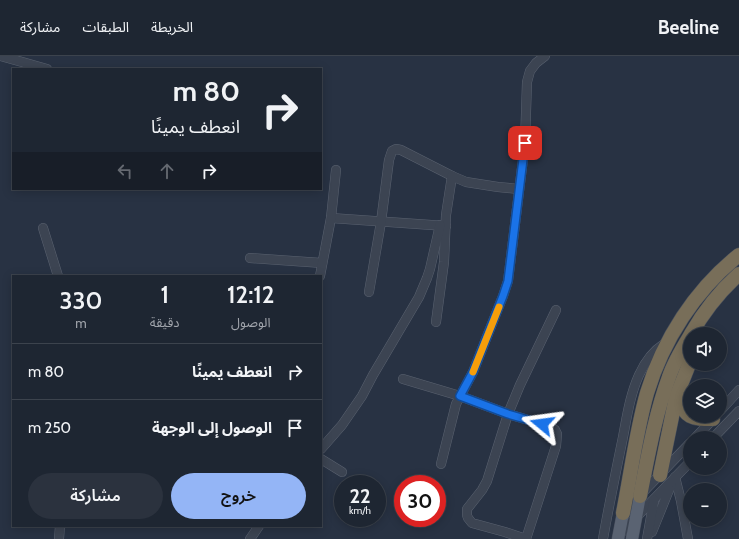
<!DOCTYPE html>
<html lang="ar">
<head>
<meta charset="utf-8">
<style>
  body { margin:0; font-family:Cabin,"Noto Sans Arabic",sans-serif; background:#2b323e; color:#f1f3f6; direction:rtl; height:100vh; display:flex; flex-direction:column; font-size:15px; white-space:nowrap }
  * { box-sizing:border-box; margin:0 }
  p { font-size:13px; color:#a1a5ac }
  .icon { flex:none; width:22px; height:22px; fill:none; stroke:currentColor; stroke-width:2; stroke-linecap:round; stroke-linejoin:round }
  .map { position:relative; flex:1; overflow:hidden; direction:ltr }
  .sheet { position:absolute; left:12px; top:219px; width:310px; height:252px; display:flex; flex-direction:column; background:#1e2632; border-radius:0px; box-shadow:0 2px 10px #0003,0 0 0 1px #3c434d; direction:rtl }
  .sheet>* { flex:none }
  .hud { position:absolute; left:12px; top:12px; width:310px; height:122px; border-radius:0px; box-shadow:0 2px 10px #0003,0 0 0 1px #3c434d; direction:rtl; background:#1e2632; color:#f1f3f6; overflow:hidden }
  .fabs { position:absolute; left:683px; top:271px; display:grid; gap:8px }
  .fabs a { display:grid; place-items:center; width:44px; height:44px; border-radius:50%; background:#1e2632; box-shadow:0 2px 10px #0003,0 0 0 1px #3c434d; font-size:20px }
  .speed { position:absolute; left:334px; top:419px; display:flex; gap:8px; font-size:20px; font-weight:700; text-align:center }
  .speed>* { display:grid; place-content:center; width:52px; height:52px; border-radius:50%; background:#1e2632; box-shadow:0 2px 10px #0003,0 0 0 1px #3c434d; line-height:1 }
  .speed small { font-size:10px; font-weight:400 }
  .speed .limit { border:6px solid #d22; background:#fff; color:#111 }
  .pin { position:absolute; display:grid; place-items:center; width:34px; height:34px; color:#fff; margin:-17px; border-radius:8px; box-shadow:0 2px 6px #0006 }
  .me { position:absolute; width:44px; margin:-22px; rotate:286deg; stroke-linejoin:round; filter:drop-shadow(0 0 3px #0008) }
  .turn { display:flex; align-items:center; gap:14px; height:84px; padding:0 16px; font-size:18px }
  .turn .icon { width:52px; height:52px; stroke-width:2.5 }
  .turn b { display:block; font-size:28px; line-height:34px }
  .lanes { display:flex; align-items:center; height:38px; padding:0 16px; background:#0003; justify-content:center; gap:20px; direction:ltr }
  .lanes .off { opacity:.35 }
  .eta { display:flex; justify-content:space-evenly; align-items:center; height:68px; text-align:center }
  .eta b { font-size:24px; font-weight:600; line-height:28px }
  .primary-button { display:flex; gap:8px; margin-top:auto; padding:8px 16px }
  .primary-button a { flex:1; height:46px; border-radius:24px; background:#94b5f6; color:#111; font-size:16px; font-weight:600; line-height:46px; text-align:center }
  .primary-button a+a { background:#2b323e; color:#f1f3f6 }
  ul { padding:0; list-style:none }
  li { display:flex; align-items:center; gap:12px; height:56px; padding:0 16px; border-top:1px solid #3c434d }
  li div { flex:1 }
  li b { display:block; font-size:15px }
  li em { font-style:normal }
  header { display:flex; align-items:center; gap:24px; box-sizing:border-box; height:56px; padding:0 20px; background:#1e2632; border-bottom:1px solid #3c434d }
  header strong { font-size:19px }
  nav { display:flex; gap:22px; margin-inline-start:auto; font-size:14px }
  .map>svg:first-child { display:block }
</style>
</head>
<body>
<header>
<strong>Beeline</strong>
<nav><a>الخريطة</a><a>الطبقات</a><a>مشاركة</a></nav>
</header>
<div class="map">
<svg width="739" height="483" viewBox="0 0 739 483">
  <rect width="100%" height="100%" fill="#283243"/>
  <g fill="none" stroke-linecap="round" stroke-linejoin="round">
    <g stroke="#5a6270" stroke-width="10">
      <g id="minor">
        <polyline points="1,0 47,13"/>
        <polyline points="331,162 446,170"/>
        <polyline points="43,172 58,220"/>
        <polyline points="250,202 322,207"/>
        <polyline points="320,220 331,162 336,114"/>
        <polyline points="369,236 381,166 389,104 392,95 396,93 401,94 452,120"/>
        <polyline points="436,266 444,206 446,159 452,120 466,126 498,131 519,133"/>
        <polyline points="403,323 460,340 508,358 549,370 555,374 557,378 556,390 526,483"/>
        <polyline points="720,355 739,334"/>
        <polyline points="695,382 715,361"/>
        <polyline points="713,382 739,355"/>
        <polyline points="321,393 342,369 362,340 373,319 419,241 427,222 430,213 440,169"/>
        <polyline points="321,403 342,416"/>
        <polyline points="441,408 456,348 473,316 503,240 508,225 525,87 527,26 530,15 536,7 545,0"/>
        <polyline points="675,421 681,445 688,483"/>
        <polyline points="623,457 690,387"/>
        <polyline points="652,476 671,429"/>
        <polyline points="618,480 690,406"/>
        <polyline points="59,483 60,470"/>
        <polyline points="250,483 259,470"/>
        <polyline points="526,483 505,476 472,467 468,462 467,459 467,453 482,434 487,425 508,358 520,329 556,254"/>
        <path d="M603 483C609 449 616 415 623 381 627 360 630 339 639 319 644 308 653 295 664 288"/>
        <polyline points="647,483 654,444"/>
      </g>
    </g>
    <g stroke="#464d5c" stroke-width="13">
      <g id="major">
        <polyline points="618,483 623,457"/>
        <polyline points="632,483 640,440"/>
      </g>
    </g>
    <g stroke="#474f5d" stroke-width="15">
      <g id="highway">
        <path d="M691 278C704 255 719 236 739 218"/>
        <path d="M676 341C686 362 691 363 713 363"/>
        <polyline points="660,419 676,341 690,306"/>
        <path d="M640 440C648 400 655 359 669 321 674 306 682 293 690 280"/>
        <path d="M623 457C631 417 636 376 647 337 663 284 695 234 739 199"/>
      </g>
    </g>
    <use href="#minor" stroke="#3c4452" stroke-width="9"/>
    <use href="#major" stroke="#5a6372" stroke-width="12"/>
    <use href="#highway" stroke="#786e59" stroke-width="14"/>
  </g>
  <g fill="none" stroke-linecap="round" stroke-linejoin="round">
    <g stroke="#114b97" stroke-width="10">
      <polyline id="route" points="525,87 508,225 503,240 473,316 460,340 508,358 542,368"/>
    </g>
    <use href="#route" stroke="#1a73e8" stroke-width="7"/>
    <polyline stroke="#f59e0b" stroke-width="7" points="473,316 499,251"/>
  </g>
</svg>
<div class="fabs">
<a><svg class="icon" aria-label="sound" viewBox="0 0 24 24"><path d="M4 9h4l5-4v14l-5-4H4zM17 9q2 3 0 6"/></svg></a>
<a><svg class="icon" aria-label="layers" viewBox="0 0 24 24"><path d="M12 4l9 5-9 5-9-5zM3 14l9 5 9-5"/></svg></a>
<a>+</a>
<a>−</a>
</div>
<div class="speed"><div>22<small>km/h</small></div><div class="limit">30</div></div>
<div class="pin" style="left:525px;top:87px;background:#d93025"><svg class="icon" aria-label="arrive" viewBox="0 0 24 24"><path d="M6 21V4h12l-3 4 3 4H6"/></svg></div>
<svg class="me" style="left:542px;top:368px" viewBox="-20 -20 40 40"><path d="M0-17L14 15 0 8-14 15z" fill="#1a73e8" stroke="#fff" stroke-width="4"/></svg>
<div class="hud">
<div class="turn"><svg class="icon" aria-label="right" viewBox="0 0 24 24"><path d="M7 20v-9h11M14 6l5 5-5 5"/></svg><div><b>80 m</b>انعطف يمينًا</div></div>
<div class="lanes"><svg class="icon off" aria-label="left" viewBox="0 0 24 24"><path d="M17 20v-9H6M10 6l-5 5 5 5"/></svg><svg class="icon off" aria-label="ahead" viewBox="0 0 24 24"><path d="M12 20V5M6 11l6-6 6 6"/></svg><svg class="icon" aria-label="right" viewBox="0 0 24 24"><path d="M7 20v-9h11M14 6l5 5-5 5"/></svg></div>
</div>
<section class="sheet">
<div class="eta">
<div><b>12:12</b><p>الوصول</p></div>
<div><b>1</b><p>دقيقة</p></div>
<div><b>330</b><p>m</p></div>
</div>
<ul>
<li><svg class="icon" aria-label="right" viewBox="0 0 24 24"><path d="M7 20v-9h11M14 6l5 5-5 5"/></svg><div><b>انعطف يمينًا</b></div><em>80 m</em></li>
<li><svg class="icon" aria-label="arrive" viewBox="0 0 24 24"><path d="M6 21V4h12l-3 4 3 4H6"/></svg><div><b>الوصول إلى الوجهة</b></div><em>250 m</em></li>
</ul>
<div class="primary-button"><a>خروج</a><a>مشاركة</a></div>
</section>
</div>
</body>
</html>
